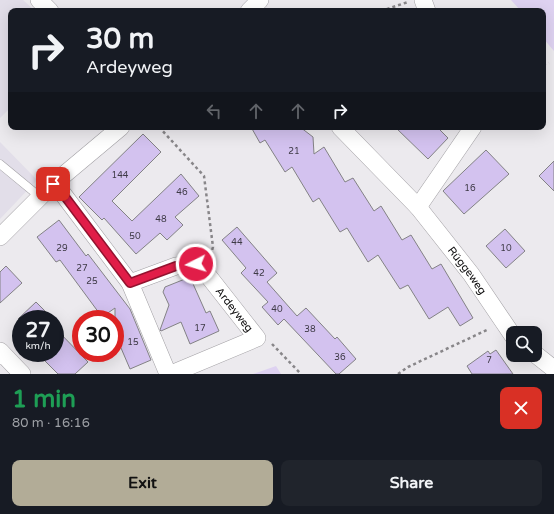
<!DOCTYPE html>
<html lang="en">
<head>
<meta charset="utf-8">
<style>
  body { margin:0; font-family:"Varela Round",sans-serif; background:#20242c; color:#f1f3f6; height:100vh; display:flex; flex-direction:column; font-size:15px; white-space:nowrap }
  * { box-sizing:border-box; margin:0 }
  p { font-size:13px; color:#9ea1a6 }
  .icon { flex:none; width:22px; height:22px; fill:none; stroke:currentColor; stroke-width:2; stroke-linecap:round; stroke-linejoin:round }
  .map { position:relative; height:374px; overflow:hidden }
  .sheet { display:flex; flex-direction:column; background:#171b24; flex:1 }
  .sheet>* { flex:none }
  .guide { position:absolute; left:8px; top:8px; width:538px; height:122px; border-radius:8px; box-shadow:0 4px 16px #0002; background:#171b24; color:#f1f3f6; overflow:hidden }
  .fabs { position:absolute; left:506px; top:326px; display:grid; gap:8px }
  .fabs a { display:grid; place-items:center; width:36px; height:36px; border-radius:8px; background:#171b24; box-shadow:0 4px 16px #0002; font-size:20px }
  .speed { position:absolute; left:12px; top:310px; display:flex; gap:8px; font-size:20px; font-weight:700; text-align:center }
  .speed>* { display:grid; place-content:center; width:52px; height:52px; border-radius:50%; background:#171b24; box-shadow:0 4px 16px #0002; line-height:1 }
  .speed small { font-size:10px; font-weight:400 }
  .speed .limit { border:6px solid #d22; background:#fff; color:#111 }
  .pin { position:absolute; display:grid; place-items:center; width:34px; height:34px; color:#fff; margin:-17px; border-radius:8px; box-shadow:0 2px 6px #0006 }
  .me { position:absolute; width:44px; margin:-22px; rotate:265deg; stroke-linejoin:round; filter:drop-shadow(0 0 3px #0008) }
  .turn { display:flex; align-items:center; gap:14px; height:84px; padding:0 12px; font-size:18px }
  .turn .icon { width:52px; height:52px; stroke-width:2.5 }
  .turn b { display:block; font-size:28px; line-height:34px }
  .lanes { display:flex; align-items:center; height:38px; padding:0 12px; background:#0003; justify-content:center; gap:20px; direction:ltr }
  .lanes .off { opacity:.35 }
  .round { display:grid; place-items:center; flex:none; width:42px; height:42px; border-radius:8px; background:#20242c }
  .headline { display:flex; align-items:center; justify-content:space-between; height:68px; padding:0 12px }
  h1 { font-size:24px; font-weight:700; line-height:30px; color:#1e9e55 }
  .primary-button { display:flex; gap:8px; margin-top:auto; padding:8px 12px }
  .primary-button a { flex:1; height:46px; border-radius:8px; background:#b2ac97; color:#111; font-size:16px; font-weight:700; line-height:46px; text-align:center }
  .primary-button a+a { background:#20242c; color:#f1f3f6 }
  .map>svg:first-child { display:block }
</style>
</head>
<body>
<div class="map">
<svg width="554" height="374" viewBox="0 0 554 374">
  <rect width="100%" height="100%" fill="#eceaee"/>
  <g fill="#e2dee9">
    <polygon points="0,0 23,0 35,11 11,11 11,107 0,118"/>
    <polygon points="0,142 37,180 0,219"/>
  </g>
  <g fill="#ded2f1">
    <polygon points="511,0 554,0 554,51 543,38 543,11 521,11"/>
    <polygon points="276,366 281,374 253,374"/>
  </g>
  <g fill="#d3c2ef" stroke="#838285">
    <polygon points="251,127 300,127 313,137 314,154 324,147 345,182 353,178 374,211 381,206 402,240 411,235 432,269 441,264 473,318 460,326 448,307 429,319 408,285 400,289 378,255 368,262 347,228 340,232 319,198 313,202 292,167 285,172 265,140 260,143"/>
    <polygon points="395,127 437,127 448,138 428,159"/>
    <polygon points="143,134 161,152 112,201 132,221 181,174 199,196 175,217 183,225 167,240 160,233 136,254 104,218 102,220 79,197"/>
    <polygon points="486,150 509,174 464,214 443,191"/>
    <polygon points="554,161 554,191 539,176"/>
    <polygon points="59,220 86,256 88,254 130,309 151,360 130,369 115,334 115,308 102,317 60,260 56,262 37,237"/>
    <polygon points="237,227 277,273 267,282 297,316 306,308 335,339 337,337 356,359 339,374 336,374 284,319 278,325 262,307 268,302 241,273 246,268 222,240"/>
    <polygon points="505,229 525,251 506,268 486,246"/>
    <polygon points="6,266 22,283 0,303 0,272"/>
    <polygon points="190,277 206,313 210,311 219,331 190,344 181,322 161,331 160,330 169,305 163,292 165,287"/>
    <polygon points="36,302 53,319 18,319"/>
    <polygon points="55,328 88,362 75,374 58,374 44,360 51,353 55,353"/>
    <polygon points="496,350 513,374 472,374 467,366 488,351 490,354"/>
  </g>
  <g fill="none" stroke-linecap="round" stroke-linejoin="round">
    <g stroke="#a3a1a5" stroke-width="9">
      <polyline id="service" points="0,164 40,197"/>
    </g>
    <g stroke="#a3a1a5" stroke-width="18">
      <g id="minor">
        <polyline points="39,0 50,11"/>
        <polyline points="423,0 427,11"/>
        <polyline points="249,11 260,0"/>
        <path id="s1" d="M340 127 418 207 471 274 513 336"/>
        <polyline points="53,184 63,194 130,283 168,374"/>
        <polyline points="418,207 473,127"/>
        <polyline points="0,237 53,184 121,127"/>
        <path id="s2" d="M130 283 176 266 196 264 206 273 257 338 171 374"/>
        <polyline points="0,351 22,374"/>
        <polyline points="535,354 554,369"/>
      </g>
    </g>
    <g stroke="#888689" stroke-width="2.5" stroke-dasharray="3 3" stroke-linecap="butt">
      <polyline points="381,11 408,2"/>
      <polyline points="543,64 549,63"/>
      <polyline points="159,127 204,176 213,247 210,257"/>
      <polyline points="272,344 301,374"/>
      <polyline points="398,374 408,367 489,329"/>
    </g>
    <use href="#service" stroke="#fff" stroke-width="8"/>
    <use href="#minor" stroke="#fff" stroke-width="17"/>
  </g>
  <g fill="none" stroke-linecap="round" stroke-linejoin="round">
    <g stroke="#92132f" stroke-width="10">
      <polyline id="route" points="53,184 63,194 130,283 176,266 196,264"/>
    </g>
    <use href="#route" stroke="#e11d48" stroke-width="7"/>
  </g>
  <g text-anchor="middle" stroke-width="3.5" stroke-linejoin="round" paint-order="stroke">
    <g font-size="9" fill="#3e3a46">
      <text x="294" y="154">21</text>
      <text x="120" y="178">144</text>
      <text x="470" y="191">16</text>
      <text x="182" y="195">46</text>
      <text x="161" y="222">48</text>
      <text x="135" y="239">50</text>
      <text x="237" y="245">44</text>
      <text x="62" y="251">29</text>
      <text x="506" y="251">10</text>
      <text x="82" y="271">27</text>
      <text x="259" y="276">42</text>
      <text x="92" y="284">25</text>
      <text x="277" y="312">40</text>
      <text x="200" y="331">17</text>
      <text x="310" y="332">38</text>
      <text x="133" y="345">15</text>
      <text x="340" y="360">36</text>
      <text x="489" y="363">7</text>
    </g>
    <g font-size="11" fill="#0d0c0d" stroke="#fff">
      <text dy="4" stroke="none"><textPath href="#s1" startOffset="192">Rüggeweg</textPath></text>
      <text dy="4" stroke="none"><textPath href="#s2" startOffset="129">Ardeyweg</textPath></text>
    </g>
  </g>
</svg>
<div class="fabs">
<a><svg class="icon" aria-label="search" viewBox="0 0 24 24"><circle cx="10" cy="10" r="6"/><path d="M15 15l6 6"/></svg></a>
</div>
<div class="speed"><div>27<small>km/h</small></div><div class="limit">30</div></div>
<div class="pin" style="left:53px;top:184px;background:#d93025"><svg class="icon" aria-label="arrive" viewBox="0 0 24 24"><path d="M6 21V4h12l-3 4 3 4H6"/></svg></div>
<svg class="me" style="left:196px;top:264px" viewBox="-20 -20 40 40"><circle r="17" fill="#e11d48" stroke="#fff" stroke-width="3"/><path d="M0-11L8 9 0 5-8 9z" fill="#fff"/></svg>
<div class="guide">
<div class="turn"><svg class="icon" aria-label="right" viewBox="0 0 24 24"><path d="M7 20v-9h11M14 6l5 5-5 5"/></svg><div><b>30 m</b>Ardeyweg</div></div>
<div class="lanes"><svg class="icon off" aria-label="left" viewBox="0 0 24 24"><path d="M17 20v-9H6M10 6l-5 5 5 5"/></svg><svg class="icon off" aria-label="ahead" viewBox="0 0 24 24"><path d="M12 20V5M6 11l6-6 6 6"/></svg><svg class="icon off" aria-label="ahead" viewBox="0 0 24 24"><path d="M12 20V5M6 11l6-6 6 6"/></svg><svg class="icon" aria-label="right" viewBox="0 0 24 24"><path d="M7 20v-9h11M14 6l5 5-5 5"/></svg></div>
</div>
</div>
<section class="sheet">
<div class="headline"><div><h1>1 min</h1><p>80 m · 16:16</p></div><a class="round" style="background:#d93025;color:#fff"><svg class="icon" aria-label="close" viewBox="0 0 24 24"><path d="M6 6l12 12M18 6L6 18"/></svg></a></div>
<div class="primary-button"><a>Exit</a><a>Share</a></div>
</section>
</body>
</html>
